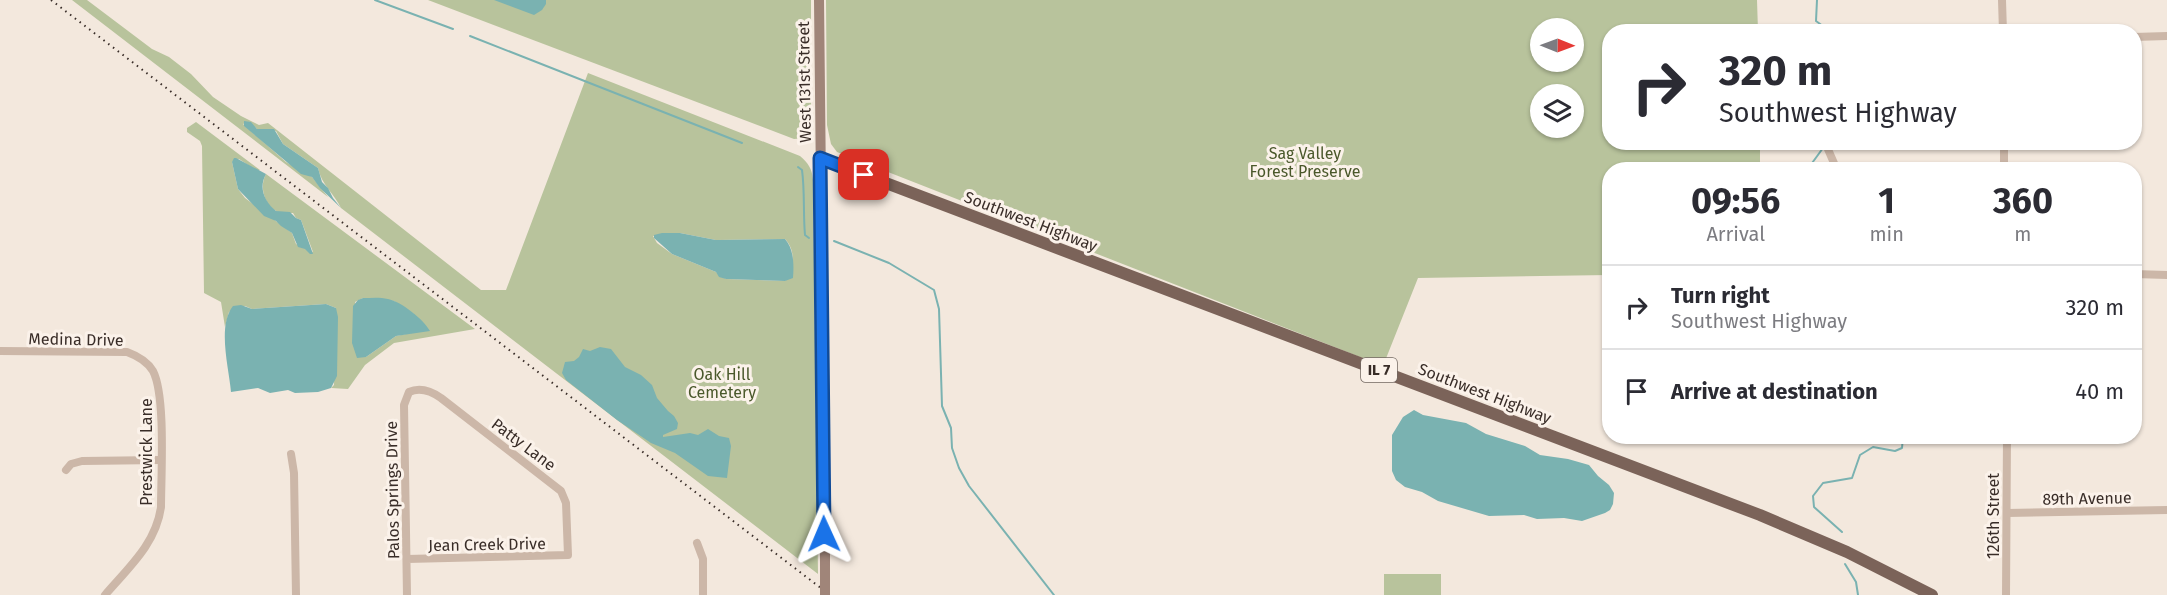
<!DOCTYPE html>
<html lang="en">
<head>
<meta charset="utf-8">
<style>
  body { margin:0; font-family:"Fira Sans",sans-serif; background:#f2f2f3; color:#2b2b33; height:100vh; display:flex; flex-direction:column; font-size:22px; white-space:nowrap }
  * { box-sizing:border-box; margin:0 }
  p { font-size:20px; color:#7c7c81 }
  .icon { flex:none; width:33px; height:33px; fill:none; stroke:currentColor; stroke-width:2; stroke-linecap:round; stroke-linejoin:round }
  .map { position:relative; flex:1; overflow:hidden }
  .details { position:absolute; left:1602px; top:162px; width:540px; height:282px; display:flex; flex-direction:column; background:#fff; border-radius:24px; box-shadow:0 2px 4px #0004 }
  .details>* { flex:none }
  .top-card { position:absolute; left:1602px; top:24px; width:540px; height:126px; border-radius:24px; box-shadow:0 2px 4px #0004; background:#fff; color:#2b2b33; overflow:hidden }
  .needle { width:39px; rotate:91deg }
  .tools { position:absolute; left:1530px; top:18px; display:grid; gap:12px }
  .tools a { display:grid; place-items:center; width:54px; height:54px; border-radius:50%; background:#fff; box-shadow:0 2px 4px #0004; font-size:30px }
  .pin { position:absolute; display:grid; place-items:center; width:51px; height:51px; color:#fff; margin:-26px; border-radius:12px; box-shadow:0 3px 9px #0006 }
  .me { position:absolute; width:66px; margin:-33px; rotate:359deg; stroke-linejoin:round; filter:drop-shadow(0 0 4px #0008) }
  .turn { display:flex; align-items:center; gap:21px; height:126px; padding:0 18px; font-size:27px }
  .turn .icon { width:78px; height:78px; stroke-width:2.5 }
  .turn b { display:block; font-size:42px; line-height:51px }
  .eta { display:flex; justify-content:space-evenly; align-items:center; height:102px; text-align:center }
  .eta b { font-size:36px; font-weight:700; line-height:42px }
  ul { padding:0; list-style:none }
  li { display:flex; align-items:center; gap:18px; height:84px; padding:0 18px; border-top:2px solid #e1e1e2 }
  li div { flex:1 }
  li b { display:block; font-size:22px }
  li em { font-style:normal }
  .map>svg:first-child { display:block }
</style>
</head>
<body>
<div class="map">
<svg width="2167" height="595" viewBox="0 0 2167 595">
  <rect width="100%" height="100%" fill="#f3e8dd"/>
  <g fill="#b8c39c" fill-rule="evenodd">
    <path d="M72 0H87L152 49 169 57 191 74 213 97 241 116 259 125 268 123 481 290H506L588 73 800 156C808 163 812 168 813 180L818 574 341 208C335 195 321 184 318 168L283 144 276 131 257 129C251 124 250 121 243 124L286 162 312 177 328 197ZM680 233 716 240 785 239C797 252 793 267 785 281L726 279 716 272 672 254 657 243 653 236Z"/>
    <polygon points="428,0 811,0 811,130 806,138 794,139"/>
    <path d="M826 0H1757L1758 31 1610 32V142L1760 143V169L1610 170 1609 275 1418 278 1383 366 837 152 831 144 827 125ZM1540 28H1574V62H1540ZM1540 94H1574V128H1540Z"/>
    <path d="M196 122 260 170 257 171 239 159 232 162 238 189 245 198 292 233 296 244 313 252 301 220 296 218 293 213C288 213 283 213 278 212 264 206 259 186 266 174L475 329 394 343 365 365 348 389 331 388 334 385 336 308 326 304 252 309 245 306 229 312 225 327 221 302 204 293 202 146 200 141 187 132V128ZM363 298 394 301 414 314 411 333 396 336 366 357 355 302Z"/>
    <rect x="1384" y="574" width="57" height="21"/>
  </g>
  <g fill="#7ab2b1">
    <polygon points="494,0 546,0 546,4 542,10 534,15"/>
    <polygon points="244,121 251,122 257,129 274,129 283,144 318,168 322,182 328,188 333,198 341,208 320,188 312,177 301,174 244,126"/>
    <path d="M234 158H236L266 174C258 188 265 202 276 211L290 212 296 218 301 220 313 254H310L305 249 298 247 292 233 281 226 276 221 264 216 238 189 232 162Z"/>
    <path d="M662 233H680L716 240 785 239C794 249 794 265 793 278L785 281 726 279 719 277 716 272 672 254 654 238V235Z"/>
    <path d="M363 298C371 298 380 297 388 299 402 302 423 319 430 331L396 336 366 357 357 358 352 343 353 306 358 300Z"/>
    <path d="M326 304 336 308 338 317 337 376 331 388 318 392 295 393 288 390 270 393 258 388 231 392C229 368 217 326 233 306L241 305 252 309Z"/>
    <polygon points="600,347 611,349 625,367 641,375 652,385 657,398 668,411 674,416 678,423 677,429 663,435 663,437 690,433 698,435 708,429 719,436 729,438 731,446 727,478 708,476 675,453 651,443 617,420 566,380 562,373 565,362 574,361 579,357 583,349 590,351"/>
    <polygon points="1414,410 1423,415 1466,423 1486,434 1525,446 1540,455 1568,459 1589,465 1598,476 1609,485 1614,493 1613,504 1610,510 1605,513 1582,521 1564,518 1537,519 1524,515 1489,516 1438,501 1422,492 1405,487 1396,480 1392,471 1392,435 1403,417"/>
  </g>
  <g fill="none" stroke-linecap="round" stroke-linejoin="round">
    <g stroke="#7ab2b1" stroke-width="2">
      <polyline points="375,0 453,29"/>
      <polyline points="1817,0 1816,21 1831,32"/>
      <polyline points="470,36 742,143"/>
      <path d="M798 167 802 170C805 192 803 213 805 235L809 238"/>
      <polyline points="1807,170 1823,148"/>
      <polyline points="834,241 889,263 934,290 939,309 942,406 951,428 952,448 959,468 969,486 1054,595"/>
      <polyline points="1842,532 1814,507 1813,496 1823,483 1852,478 1860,455 1873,447 1895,451 1902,448 1903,436"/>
      <polyline points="1845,564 1856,582 1858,595"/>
    </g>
    <g stroke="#ccb7a8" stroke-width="8">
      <polyline points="2002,0 2003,32"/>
      <polyline points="2134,37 2167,36"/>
      <polyline points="1787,142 1798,144 1803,142"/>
      <polyline points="1819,142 1827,147 1837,170"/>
      <polyline points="2004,142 2004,170"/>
      <polyline points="2134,274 2167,275"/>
      <path d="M0 351 127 352C138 356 147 361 153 371 166 396 161 476 161 507 156 544 128 568 105 595"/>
      <polyline points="291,454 294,473 296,595"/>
      <polyline points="66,470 71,464 82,461 161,460"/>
      <polyline points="2007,513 2167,510"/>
      <polyline points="697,543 703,559 703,595"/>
      <path d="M407 559 568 555 566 503 561 491 441 398C431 391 420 387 409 392L404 405 407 595"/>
      <polyline points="2006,595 2007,436"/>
    </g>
    <polyline stroke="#a08579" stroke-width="10" points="819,0 825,557"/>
    <polyline stroke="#7b6359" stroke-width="12" points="820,158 1760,515 1847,552 1932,595"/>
    <polyline stroke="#392d28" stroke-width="2" stroke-dasharray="1.5 4.5" stroke-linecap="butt" points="51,0 830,595"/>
    <polyline stroke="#a08579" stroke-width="10" points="825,557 825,595"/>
  </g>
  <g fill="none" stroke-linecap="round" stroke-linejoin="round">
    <g stroke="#114b97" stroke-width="15">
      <polyline id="route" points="824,534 820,158 864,175"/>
    </g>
    <use href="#route" stroke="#1a73e8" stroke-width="10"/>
  </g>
  <g text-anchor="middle" stroke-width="6" stroke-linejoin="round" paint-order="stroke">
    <rect fill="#fbf2ea" stroke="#736862" stroke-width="1.5" x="1361" y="358" width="36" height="24" rx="4.5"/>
    <g font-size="15" font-weight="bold" fill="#392d28">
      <text x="1379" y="375">IL 7</text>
    </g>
    <g font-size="16" fill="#392d28" stroke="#fbf2ea">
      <text transform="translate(804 82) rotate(-91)" y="6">West 131st Street</text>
      <text transform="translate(1031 221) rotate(21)" y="6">Southwest Highway</text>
      <text transform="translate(76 339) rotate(1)" y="6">Medina Drive</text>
      <text transform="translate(1485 393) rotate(21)" y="6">Southwest Highway</text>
      <text transform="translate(524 444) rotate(37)" y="6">Patty Lane</text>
      <text transform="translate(146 452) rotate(-90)" y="6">Prestwick Lane</text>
      <text transform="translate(392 490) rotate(-91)" y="6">Palos Springs Drive</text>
      <text transform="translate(2087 498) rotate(-1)" y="6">89th Avenue</text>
      <text transform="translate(1993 516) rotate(-90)" y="6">126th Street</text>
      <text transform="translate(487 544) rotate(-1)" y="6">Jean Creek Drive</text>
    </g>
    <g font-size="16" fill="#4a582b" stroke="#fbf2ea">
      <text x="1305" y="159">Sag Valley<tspan x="1305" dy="18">Forest Preserve</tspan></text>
      <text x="722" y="380">Oak Hill<tspan x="722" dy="18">Cemetery</tspan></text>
    </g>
  </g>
</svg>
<div class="tools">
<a><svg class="needle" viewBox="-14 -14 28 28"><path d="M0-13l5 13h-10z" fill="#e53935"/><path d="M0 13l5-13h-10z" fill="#7c7c81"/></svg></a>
<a><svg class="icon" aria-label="layers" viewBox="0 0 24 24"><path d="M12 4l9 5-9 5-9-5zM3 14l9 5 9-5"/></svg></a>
</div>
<div class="pin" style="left:864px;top:175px;background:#d93025"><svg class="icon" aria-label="arrive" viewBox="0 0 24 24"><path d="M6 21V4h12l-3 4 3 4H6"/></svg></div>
<svg class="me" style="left:824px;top:534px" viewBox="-20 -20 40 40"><path d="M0-17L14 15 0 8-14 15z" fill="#1a73e8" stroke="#fff" stroke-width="4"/></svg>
<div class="top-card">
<div class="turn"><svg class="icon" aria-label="right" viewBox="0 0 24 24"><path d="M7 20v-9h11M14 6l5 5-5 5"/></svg><div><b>320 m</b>Southwest Highway</div></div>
</div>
<section class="details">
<div class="eta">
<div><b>09:56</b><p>Arrival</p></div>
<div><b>1</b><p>min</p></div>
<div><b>360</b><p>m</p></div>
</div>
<ul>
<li><svg class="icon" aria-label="right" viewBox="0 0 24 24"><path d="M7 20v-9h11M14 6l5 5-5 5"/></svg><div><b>Turn right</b><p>Southwest Highway</p></div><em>320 m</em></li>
<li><svg class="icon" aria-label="arrive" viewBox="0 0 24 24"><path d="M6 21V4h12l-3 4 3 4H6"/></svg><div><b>Arrive at destination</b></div><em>40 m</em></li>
</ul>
</section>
</div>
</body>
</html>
